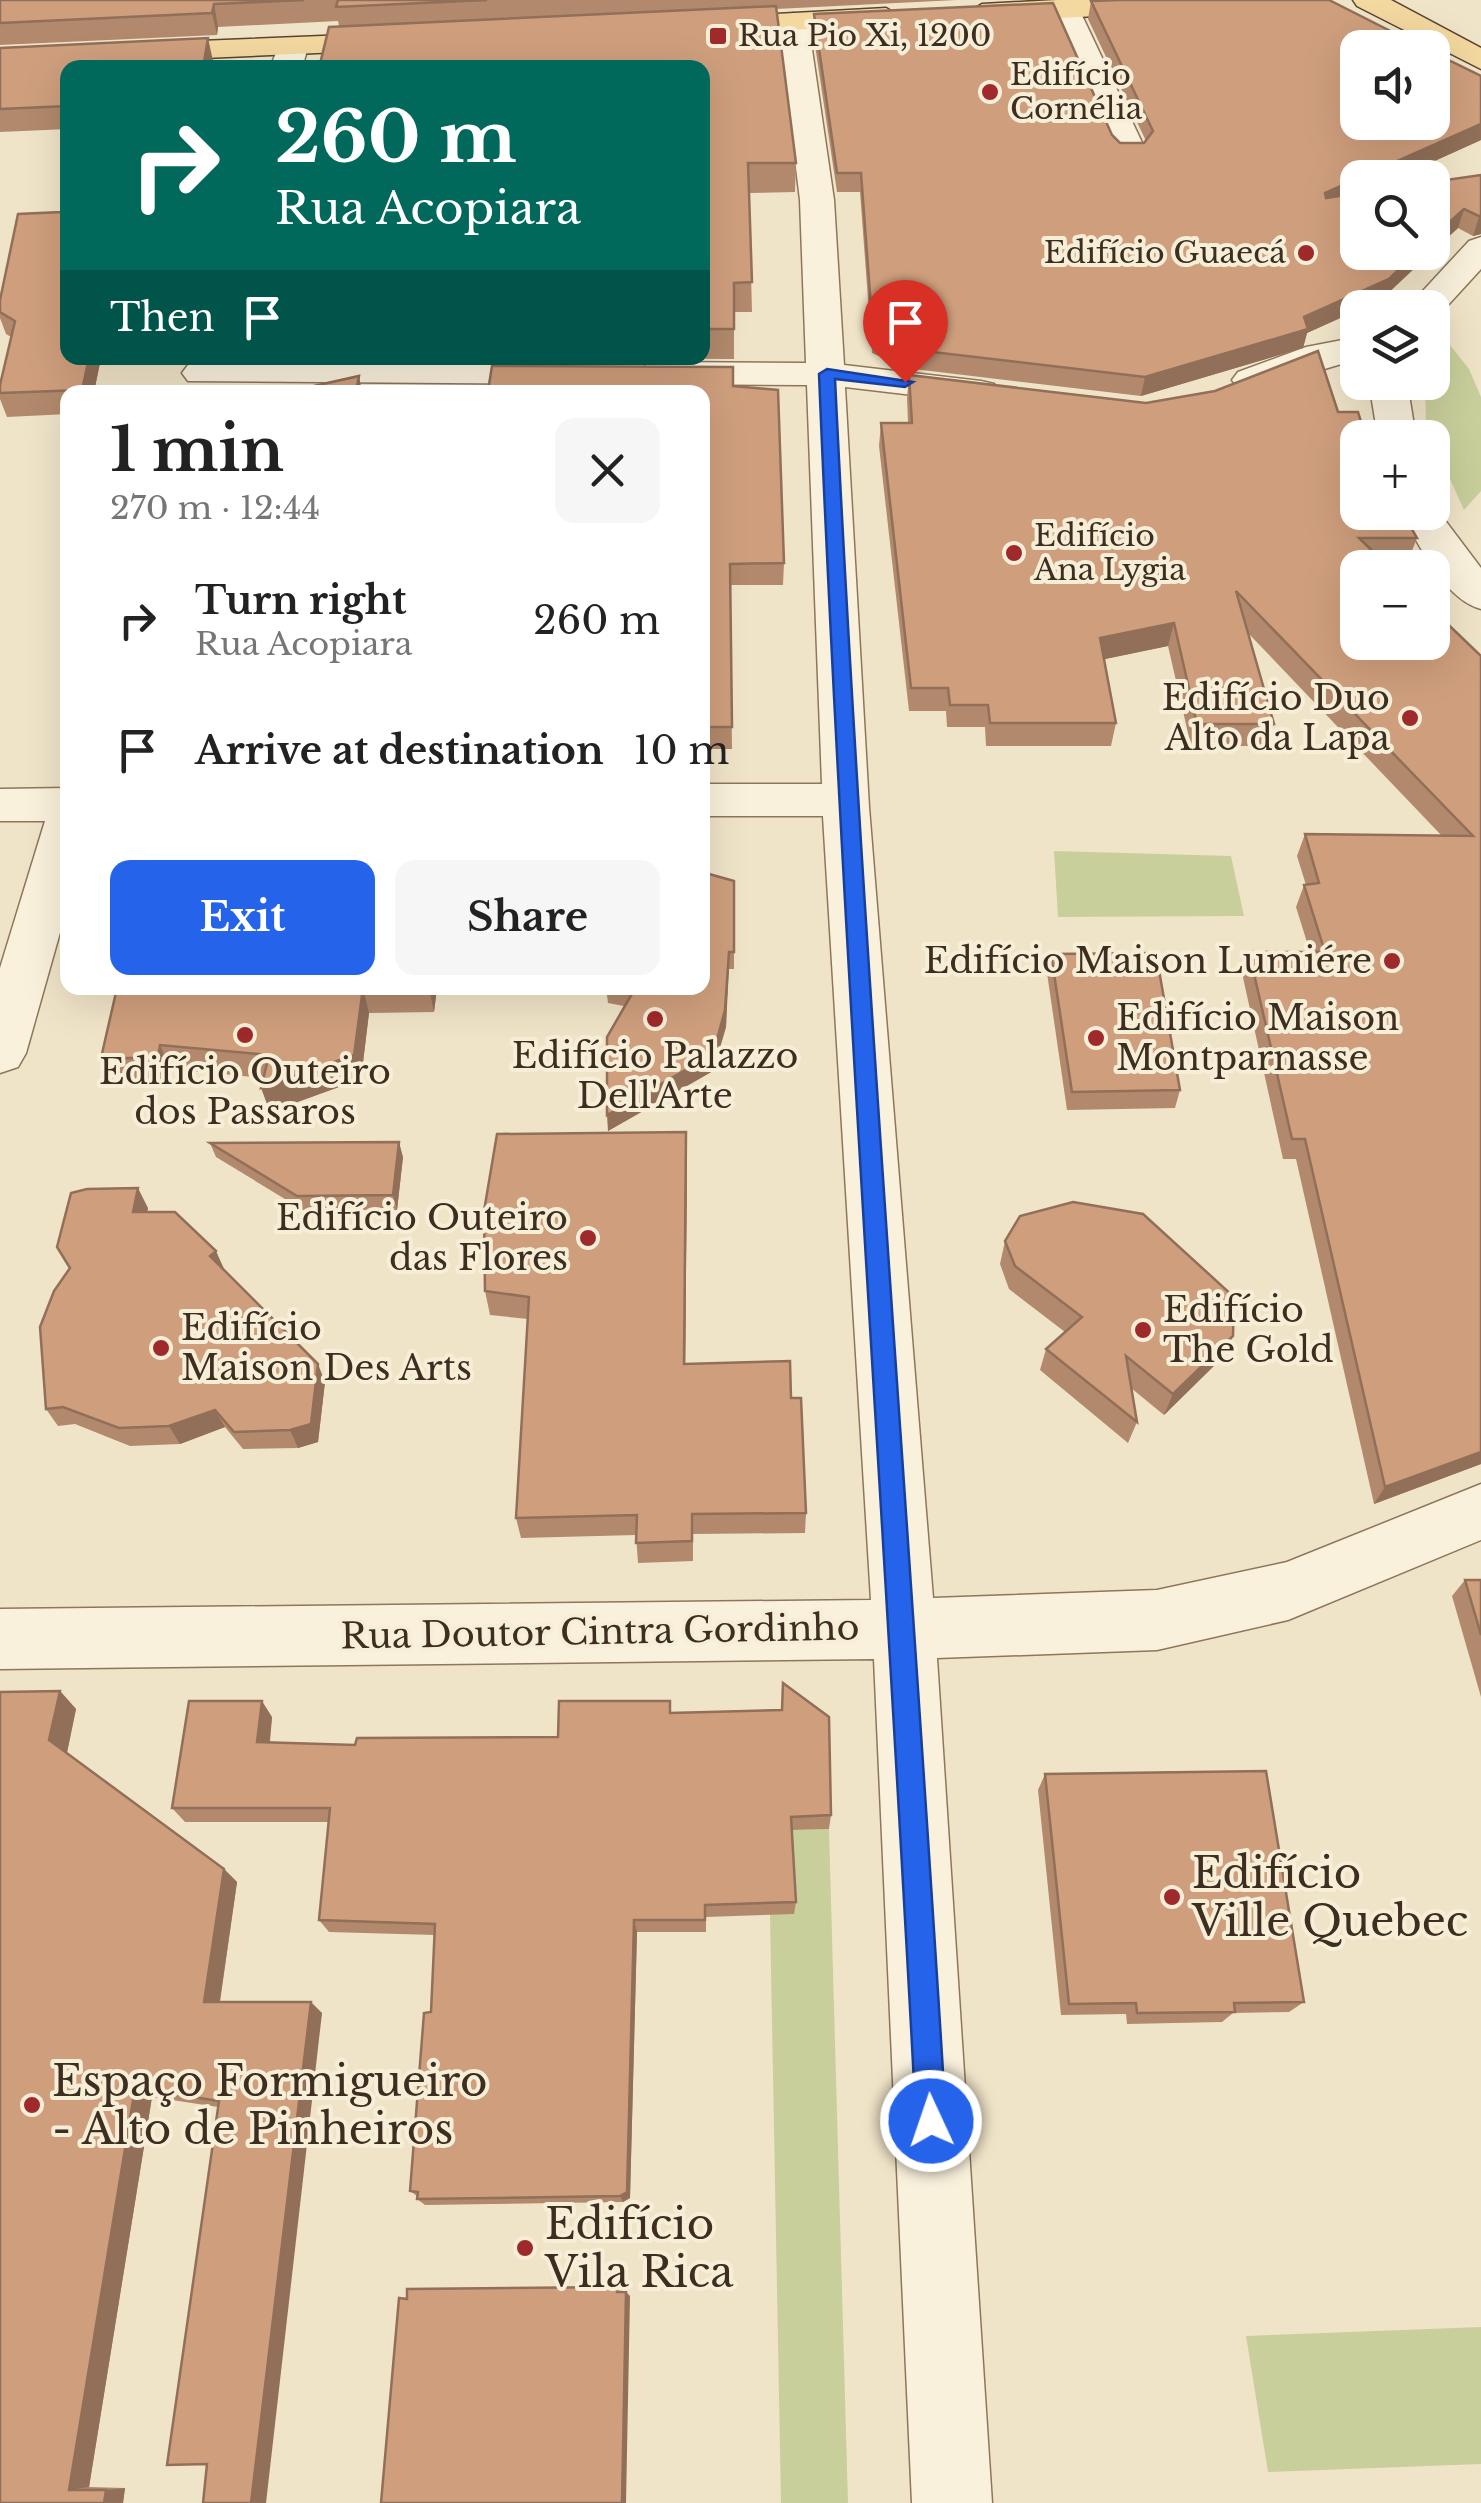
<!DOCTYPE html>
<html lang="en">
<head>
<meta charset="utf-8">
<style>
  body { margin:0; font-family:"Libre Baskerville",serif; background:#f6f6f6; color:#222; height:100vh; display:flex; flex-direction:column; font-size:38px; white-space:nowrap }
  * { box-sizing:border-box; margin:0 }
  p { font-size:32px; color:#767676 }
  .icon { flex:none; width:55px; height:55px; fill:none; stroke:currentColor; stroke-width:2; stroke-linecap:round; stroke-linejoin:round }
  .map { position:relative; flex:1; overflow:hidden }
  .side { position:absolute; left:60px; top:385px; width:650px; height:610px; display:flex; flex-direction:column; background:#fff; border-radius:20px; box-shadow:0 10px 40px #0002 }
  .side>* { flex:none }
  .hud { position:absolute; left:60px; top:60px; width:650px; height:305px; border-radius:20px; box-shadow:0 10px 40px #0002; background:#00695c; color:#fff; overflow:hidden }
  .fabs { position:absolute; left:1340px; top:30px; display:grid; gap:20px }
  .fabs a { display:grid; place-items:center; width:110px; height:110px; border-radius:20px; background:#fff; box-shadow:0 10px 40px #0002; font-size:50px }
  .pin { position:absolute; display:grid; place-items:center; width:85px; height:85px; color:#fff; margin:-102px -42px; border-radius:50% 50% 50% 0; rotate:-45deg; box-shadow:0 0 10px #0007 }
  .pin .icon { rotate:45deg }
  .me { position:absolute; width:110px; margin:-55px; rotate:357deg; stroke-linejoin:round; filter:drop-shadow(0 0 8px #0008) }
  .turn { display:flex; align-items:center; gap:35px; height:210px; padding:0 50px; font-size:45px }
  .turn .icon { width:130px; height:130px; stroke-width:2.5 }
  .turn b { display:block; font-size:70px; line-height:85px }
  .then { display:flex; align-items:center; height:95px; padding:0 50px; background:#0003; gap:20px; font-size:38px }
  .round { display:grid; place-items:center; flex:none; width:105px; height:105px; border-radius:20px; background:#f6f6f6 }
  .headline { display:flex; align-items:center; justify-content:space-between; height:170px; padding:0 50px }
  h1 { font-size:60px; font-weight:700; line-height:75px }
  .action { display:flex; gap:20px; margin-top:auto; padding:20px 50px }
  .action a { flex:1; height:115px; border-radius:20px; background:#2563eb; color:#fff; font-size:40px; font-weight:700; line-height:115px; text-align:center }
  .action a+a { background:#f6f6f6; color:#222 }
  ul { padding:0; list-style:none }
  li { display:flex; align-items:center; gap:30px; height:130px; padding:0 50px }
  li div { flex:1 }
  li b { display:block; font-size:38px }
  li em { font-style:normal }
  .map>svg:first-child { display:block }
</style>
</head>
<body>
<div class="map">
<svg width="1481" height="2503" viewBox="0 0 1481 2503">
  <rect width="100%" height="100%" fill="#f0e4c8"/>
  <g fill="#c9cf9b">
    <polygon points="1434,325 1469,369 1481,397 1481,491 1464,510 1426,426 1425,383 1432,382"/>
    <polygon points="1054,851 1231,856 1244,916 1058,917"/>
    <polygon points="829,1829 848,2503 781,2503 770,1915 791,1830"/>
    <polygon points="1481,2327 1481,2464 1268,2472 1246,2336"/>
  </g>
  <g fill="none" stroke-linecap="round" stroke-linejoin="round">
    <g stroke="#8d765c" stroke-width="3">
      <g id="minor">
        <polygon points="1064,0 1079,9 1146,151 1141,158 1117,158 1112,151 1049,9"/>
        <polygon points="793,13 808,22 834,200 844,365 981,381 994,384 1000,392 994,400 981,403 845,387 869,807 933,1598 1157,1590 1287,1562 1481,1484 1481,1540 1288,1620 1157,1650 937,1658 992,2503 912,2503 874,1659 0,1669 0,1609 871,1600 823,816 702,816 702,784 822,784 807,385 659,384 646,381 640,373 646,365 659,362 806,363 800,200 778,22"/>
        <polygon points="292,38 308,47 302,68 270,68 281,40"/>
        <polygon points="1481,237 1481,269 1438,316 1432,317 1432,308 1407,308 1469,241"/>
        <polygon points="1358,337 1358,359 1251,391 1238,388 1232,380 1238,372 1306,347"/>
        <polygon points="201,362 568,362 581,365 587,373 581,381 568,384 188,381 182,373 188,365"/>
        <polygon points="1369,382 1407,382 1416,438 1378,438"/>
        <path d="M1432 503 1481 568V609C1445 600 1418 544 1401 512H1432Z"/>
        <polygon points="68,788 68,904 26,1053 18,1067 0,1073 0,968 45,821 0,821 0,789"/>
      </g>
    </g>
    <g stroke="#5b4430" stroke-width="3">
      <g id="major">
        <polygon points="1057,0 1245,0 1230,9 982,22 967,13 982,4"/>
        <polygon points="1353,0 1391,0 1481,48 1481,69 1357,6"/>
        <polygon points="886,8 901,17 897,23 702,36 687,27 702,18"/>
        <polygon points="397,33 412,42 408,49 0,67 0,49"/>
      </g>
    </g>
    <use href="#minor" fill="#faf1dc" fill-rule="evenodd"/>
    <use href="#major" fill="#f3d9a0" fill-rule="evenodd"/>
  </g>
  <g fill="#b2896c">
    <polygon points="0,0 957,0 776,9 796,163 795,192 749,193 752,312 734,312 734,359 499,358 702,358 702,68 339,26 338,21 218,27 217,35 0,45"/>
    <polygon points="1091,1 1481,140 1397,178 1358,178 1383,298 1362,308 1358,308 1358,310 1307,333 1303,348 1141,396 905,368 872,353 860,192 837,192 813,32 814,14 1112,135 1120,143 1144,143 1146,141 1088,19"/>
    <polygon points="0,48 213,61 212,68 68,68 68,129 0,132"/>
    <polygon points="1481,175 1481,234 1473,236 1458,228 1432,252"/>
    <polygon points="61,212 68,358 101,358 94,392 68,392 68,414 7,417 0,399 0,385 11,337 6,334 0,318 0,312"/>
    <polygon points="279,358 373,358 372,359"/>
    <polygon points="909,375 1146,403 1338,412 1358,438 1417,538 1408,561 1383,561 1481,656 1481,1464 1374,1504 1296,1159 1283,1159 1242,973 1249,952 1310,952 1296,907 1304,885 1306,885 1297,856 1305,834 1442,836 1248,633 1274,724 1267,746 1191,746 1168,646 1104,659 1116,723 1111,746 986,746 985,727 947,727 946,711 909,711 879,446 881,423 908,423 907,398"/>
    <polygon points="734,386 784,563 783,585 730,585 732,749 702,749 702,392"/>
    <polygon points="734,881 734,969 729,969 726,1027 713,1071 608,1131 624,1006 608,1003 606,988 702,988"/>
    <polygon points="1051,954 1180,1090 1175,1108 1067,1110 1047,973"/>
    <polygon points="117,988 437,988 434,1012 369,1013 361,1079 270,1112 263,1078 170,1069 168,1082 112,1082 101,1058"/>
    <polygon points="210,1143 403,1157 397,1210 303,1210 216,1157"/>
    <polygon points="687,1157 685,1364 791,1398 806,1513 805,1533 693,1534 693,1561 638,1563 636,1535 521,1538 516,1518 528,1319 490,1315 485,1291"/>
    <polygon points="148,1208 147,1212 225,1271 325,1382 318,1442 298,1448 243,1449 225,1427 180,1444 130,1446 75,1424 58,1426 46,1409 70,1269"/>
    <polygon points="1005,1241 1223,1357 1164,1415 1131,1388 1137,1422 1128,1443 1040,1370 1046,1349 1065,1332 1009,1289 1000,1264"/>
    <polygon points="1465,1580 1481,1580 1481,1697 1452,1596"/>
    <polygon points="60,1691 76,1709 67,1753 224,1869 237,1882 220,2002 322,2013 207,2464 218,2107 152,2097 89,2487 125,2488 123,2503 0,2503"/>
    <polygon points="671,1713 831,1815 829,1829 792,1830 796,1902 794,1914 706,1917 706,1932 637,1932 630,2198 623,2202 425,2205 417,2199 417,2196 410,2191 431,2012 435,1935 329,1932 319,1920 329,1822 185,1822 172,1808 272,1717 270,1742 355,1745 558,1737"/>
    <polygon points="1045,1774 1304,2002 1289,2012 1233,2013 1222,2022 1127,2024 1126,2014 1061,2015 1038,1790"/>
  </g>
  <g fill="#916f58">
    <polygon points="214,4 218,27 217,35 212,13"/>
    <polygon points="208,38 213,61 212,68 203,68"/>
    <polygon points="1481,124 1481,140 1397,178 1360,178"/>
    <polygon points="1358,178 1358,195 1320,212 1325,193"/>
    <polygon points="1464,209 1458,228 1432,252 1432,238"/>
    <polygon points="1479,217 1481,217 1481,234 1473,236"/>
    <polygon points="1417,252 1432,252 1383,298 1362,308 1358,308 1358,310 1307,333 1303,348 1141,396 1145,377 1304,317"/>
    <polygon points="89,358 101,358 94,392 83,392 82,390"/>
    <polygon points="359,376 362,392 356,392"/>
    <polygon points="1174,623 1168,646 1096,661 1100,638"/>
    <polygon points="729,952 726,1027 713,1071 608,1131 607,1115"/>
    <polygon points="363,988 369,1013 361,1079 270,1112 261,1088"/>
    <polygon points="429,988 437,988 434,1012"/>
    <polygon points="160,1045 170,1069 168,1082 158,1058"/>
    <polygon points="686,1132 687,1157 685,1386 684,1364"/>
    <polygon points="399,1142 403,1157 397,1210 393,1195"/>
    <polygon points="138,1188 148,1208 143,1232 133,1212"/>
    <polygon points="216,1251 225,1271 210,1256"/>
    <polygon points="1233,1336 1223,1357 1164,1415 1173,1394"/>
    <polygon points="318,1364 325,1382 318,1442 298,1448 290,1430"/>
    <polygon points="215,1410 225,1427 180,1444 169,1426"/>
    <polygon points="1481,1452 1481,1464 1374,1504 1385,1487"/>
    <polygon points="60,1691 76,1709 66,1757 49,1740"/>
    <polygon points="262,1701 272,1717 268,1757 257,1742"/>
    <polygon points="224,1869 237,1882 218,2013 204,2002"/>
    <polygon points="634,1920 637,1932 630,2198 623,2202 620,2196"/>
    <polygon points="311,2002 322,2013 266,2503 251,2503"/>
    <polygon points="135,2088 152,2097 89,2487 69,2490"/>
    <polygon points="626,2292 630,2296 626,2503 622,2503"/>
    <polygon points="125,2488 123,2503 104,2503 106,2490"/>
  </g>
  <g fill="#cf9f7d" stroke="#916f58" stroke-width="2.5">
    <polygon points="0,0 304,0 214,4 212,13 0,23"/>
    <polygon points="338,0 487,0 336,7"/>
    <polygon points="1119,0 1329,0 1424,48 1358,48 1358,122 1432,122 1432,52 1481,76 1481,124 1325,193 1326,198 1358,193 1358,252 1417,252 1389,279 1304,317 1308,329 1145,377 907,349 873,334 861,173 837,173 814,14 1053,3 1112,135 1120,143 1144,143 1153,131 1091,1"/>
    <polygon points="776,6 796,163 748,163 752,282 734,283 734,329 702,329 702,68 319,68 329,27"/>
    <polygon points="208,38 203,68 68,68 68,106 0,109 0,48"/>
    <polygon points="1481,175 1481,217 1464,209 1432,238 1432,182"/>
    <polygon points="68,185 68,358 89,358 82,390 0,393 0,385 15,321 0,312 0,300 18,214 61,212"/>
    <polygon points="1318,351 1338,412 1358,412 1366,438 1358,438 1358,512 1402,512 1417,538 1359,538 1390,568 1358,568 1358,642 1432,642 1432,609 1481,656 1481,1452 1385,1487 1305,1139 1292,1139 1249,952 1325,952 1304,885 1319,883 1305,834 1473,836 1236,591 1274,724 1197,724 1174,623 1100,638 1116,723 990,723 988,705 950,705 948,688 911,688 881,423 912,423 909,375 1146,403 1215,391"/>
    <polygon points="492,366 733,367 733,386 778,390 784,563 730,564 732,727 702,727 702,392 442,392 488,391"/>
    <polygon points="359,376 356,392 287,392"/>
    <polygon points="702,872 734,881 734,952 729,952 725,1010 713,1054 607,1115 607,1037 633,992 615,988 702,988"/>
    <polygon points="1156,953 1180,1090 1072,1092 1051,954"/>
    <polygon points="117,988 429,988 363,988 354,1055 261,1088 269,1055 160,1045 158,1058 101,1058"/>
    <polygon points="686,1132 684,1364 790,1361 791,1398 801,1398 806,1513 692,1514 692,1541 636,1543 637,1515 516,1518 529,1297 485,1291 484,1211 497,1134"/>
    <polygon points="399,1142 393,1195 297,1196 210,1143"/>
    <polygon points="138,1188 133,1212 175,1212 216,1251 210,1256 318,1364 311,1424 290,1430 234,1432 215,1410 169,1426 119,1428 63,1407 46,1409 40,1327 54,1291 70,1268 57,1247 71,1193 87,1189"/>
    <polygon points="1073,1202 1143,1214 1234,1297 1233,1336 1173,1394 1126,1356 1137,1422 1046,1349 1082,1317 1015,1266 1005,1241 1020,1216"/>
    <polygon points="1465,1580 1481,1580 1481,1635"/>
    <polygon points="783,1683 829,1717 831,1815 791,1817 796,1902 705,1905 705,1920 634,1920 627,2192 620,2196 417,2199 418,2192 410,2191 424,2013 431,2012 435,1924 319,1920 330,1808 172,1808 189,1701 262,1701 257,1742 355,1745 357,1738 558,1737 559,1701 670,1701 670,1713 782,1710"/>
    <polygon points="60,1691 49,1740 224,1869 204,2002 311,2002 251,2503 203,2503 207,2464 167,2465 219,2101 135,2088 69,2490 106,2490 104,2503 0,2503 0,1692"/>
    <polygon points="1266,1771 1304,2002 1234,2003 1235,2012 1137,2013 1136,2003 1069,2004 1045,1774"/>
    <polygon points="617,2287 617,2292 626,2292 622,2503 381,2503 399,2298 407,2299 407,2289"/>
  </g>
  <path fill="#2563eb" stroke="#184099" stroke-width="2.5" d="M827 369 913 382 905 387 835 379C863 960 911 1540 946 2121L942 2132 931 2136 920 2132 916 2121C886 1539 843 957 819 374Z"/>
  <g fill="#9e2a2b" stroke="#f7eed8" stroke-width="4">
    <rect x="708" y="26" width="20" height="20" rx="5"/>
    <circle cx="990" cy="92" r="10"/>
    <circle cx="1306" cy="253" r="10"/>
    <circle cx="1014" cy="553" r="10"/>
    <circle cx="1410" cy="718" r="10"/>
    <circle cx="1392" cy="961" r="10"/>
    <circle cx="655" cy="1019" r="10"/>
    <circle cx="245" cy="1035" r="10"/>
    <circle cx="1096" cy="1038" r="10"/>
    <circle cx="588" cy="1238" r="10"/>
    <circle cx="1143" cy="1330" r="10"/>
    <circle cx="161" cy="1348" r="10"/>
    <circle cx="1172" cy="1897" r="10"/>
    <circle cx="32" cy="2105" r="10"/>
    <circle cx="525" cy="2248" r="10"/>
  </g>
  <g text-anchor="middle" stroke-width="8" stroke-linejoin="round" paint-order="stroke">
    <g font-size="30" fill="#3d2e20" stroke="#f7eed8" text-anchor="start">
      <text x="738" y="46">Rua Pio Xi, 1200</text>
      <text x="1010" y="85">Edifício<tspan x="1010" dy="34">Cornélia</tspan></text>
      <text x="1286" y="263" text-anchor="end">Edifício Guaecá</text>
      <text x="1034" y="546">Edifício<tspan x="1034" dy="34">Ana Lygia</tspan></text>
    </g>
    <g font-size="35" fill="#3d2e20" stroke="#f7eed8" text-anchor="end">
      <text x="1390" y="710">Edifício Duo<tspan x="1390" dy="40">Alto da Lapa</tspan></text>
      <text x="1372" y="973">Edifício Maison Lumiére</text>
      <text x="1116" y="1030" text-anchor="start">Edifício Maison<tspan x="1116" dy="40">Montparnasse</tspan></text>
      <text x="655" y="1068" text-anchor="middle">Edifício Palazzo<tspan x="655" dy="40">Dell'Arte</tspan></text>
      <text x="245" y="1084" text-anchor="middle">Edifício Outeiro<tspan x="245" dy="40">dos Passaros</tspan></text>
      <text x="568" y="1230">Edifício Outeiro<tspan x="568" dy="40">das Flores</tspan></text>
      <text x="1163" y="1322" text-anchor="start">Edifício<tspan x="1163" dy="40">The Gold</tspan></text>
      <text x="181" y="1340" text-anchor="start">Edifício<tspan x="181" dy="40">Maison Des Arts</tspan></text>
    </g>
    <g font-size="35" fill="#3d2e20" stroke="#f7eed8">
      <text transform="translate(600 1632) rotate(-1)" y="12">Rua Doutor Cintra Gordinho</text>
    </g>
    <g font-size="42" fill="#3d2e20" stroke="#f7eed8" text-anchor="start">
      <text x="1192" y="1888">Edifício<tspan x="1192" dy="48">Ville Quebec</tspan></text>
      <text x="52" y="2096">Espaço Formigueiro<tspan x="52" dy="48">- Alto de Pinheiros</tspan></text>
      <text x="545" y="2239">Edifício<tspan x="545" dy="48">Vila Rica</tspan></text>
    </g>
  </g>
</svg>
<div class="fabs">
<a><svg class="icon" aria-label="sound" viewBox="0 0 24 24"><path d="M4 9h4l5-4v14l-5-4H4zM17 9q2 3 0 6"/></svg></a>
<a><svg class="icon" aria-label="search" viewBox="0 0 24 24"><circle cx="10" cy="10" r="6"/><path d="M15 15l6 6"/></svg></a>
<a><svg class="icon" aria-label="layers" viewBox="0 0 24 24"><path d="M12 4l9 5-9 5-9-5zM3 14l9 5 9-5"/></svg></a>
<a>+</a>
<a>−</a>
</div>
<div class="pin" style="left:905px;top:382px;background:#d93025"><svg class="icon" aria-label="arrive" viewBox="0 0 24 24"><path d="M6 21V4h12l-3 4 3 4H6"/></svg></div>
<svg class="me" style="left:931px;top:2121px" viewBox="-20 -20 40 40"><circle r="17" fill="#2563eb" stroke="#fff" stroke-width="3"/><path d="M0-11L8 9 0 5-8 9z" fill="#fff"/></svg>
<div class="hud">
<div class="turn"><svg class="icon" aria-label="right" viewBox="0 0 24 24"><path d="M7 20v-9h11M14 6l5 5-5 5"/></svg><div><b>260 m</b>Rua Acopiara</div></div>
<div class="then">Then<svg class="icon" aria-label="arrive" viewBox="0 0 24 24"><path d="M6 21V4h12l-3 4 3 4H6"/></svg></div>
</div>
<section class="side">
<div class="headline"><div><h1>1 min</h1><p>270 m · 12:44</p></div><a class="round"><svg class="icon" aria-label="close" viewBox="0 0 24 24"><path d="M6 6l12 12M18 6L6 18"/></svg></a></div>
<ul>
<li><svg class="icon" aria-label="right" viewBox="0 0 24 24"><path d="M7 20v-9h11M14 6l5 5-5 5"/></svg><div><b>Turn right</b><p>Rua Acopiara</p></div><em>260 m</em></li>
<li><svg class="icon" aria-label="arrive" viewBox="0 0 24 24"><path d="M6 21V4h12l-3 4 3 4H6"/></svg><div><b>Arrive at destination</b></div><em>10 m</em></li>
</ul>
<div class="action"><a>Exit</a><a>Share</a></div>
</section>
</div>
</body>
</html>
